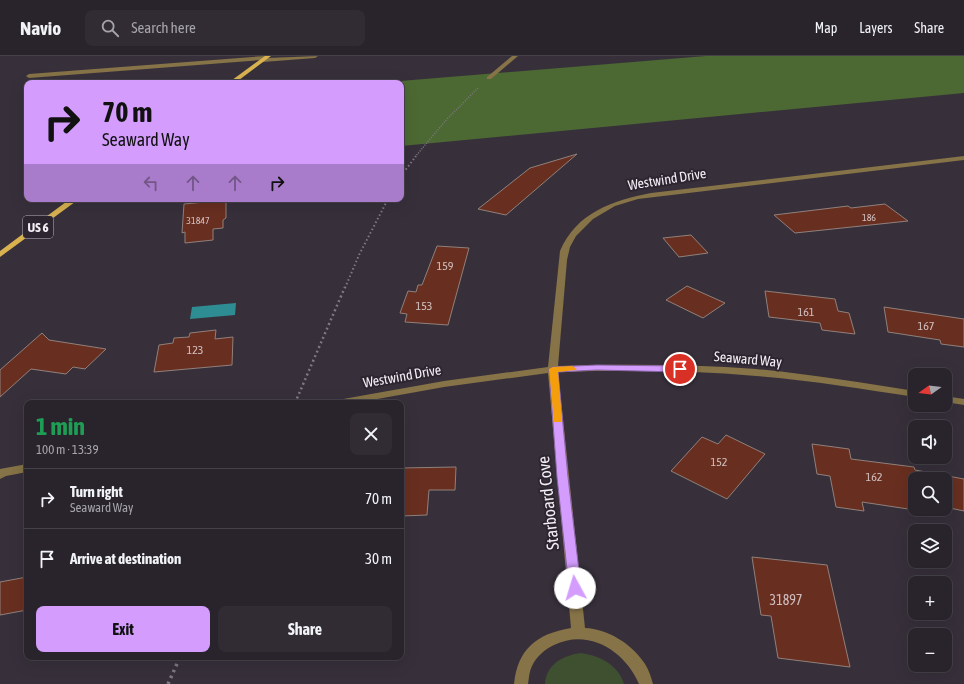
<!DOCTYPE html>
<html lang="en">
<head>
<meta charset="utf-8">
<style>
  body { margin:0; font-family:"Asap Condensed",sans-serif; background:#312c34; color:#f1f3f6; height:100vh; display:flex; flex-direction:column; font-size:15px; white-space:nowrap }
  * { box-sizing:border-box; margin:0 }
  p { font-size:13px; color:#a5a4a9 }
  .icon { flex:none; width:22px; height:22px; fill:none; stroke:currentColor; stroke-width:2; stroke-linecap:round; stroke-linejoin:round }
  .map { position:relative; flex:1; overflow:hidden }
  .details { position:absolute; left:24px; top:344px; width:380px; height:260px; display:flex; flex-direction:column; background:#29242c; border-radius:8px; box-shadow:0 4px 16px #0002,0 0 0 1px #454148 }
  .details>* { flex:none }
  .guide { position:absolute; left:24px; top:24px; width:380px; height:122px; border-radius:8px; box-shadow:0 4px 16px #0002,0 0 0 1px #454148; background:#d39cfd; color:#111; overflow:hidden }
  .needle { width:26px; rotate:256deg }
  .controls { position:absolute; left:908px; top:312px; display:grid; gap:8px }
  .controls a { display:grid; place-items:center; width:44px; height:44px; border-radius:8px; background:#29242c; box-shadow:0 4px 16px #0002,0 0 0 1px #454148; font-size:20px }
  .pin { position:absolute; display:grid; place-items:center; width:34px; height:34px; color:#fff; margin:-17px; border:2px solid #fff; border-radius:50%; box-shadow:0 1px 4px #0007 }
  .me { position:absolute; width:44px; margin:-22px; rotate:354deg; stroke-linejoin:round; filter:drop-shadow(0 0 3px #0008) }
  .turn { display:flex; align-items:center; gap:14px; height:84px; padding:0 12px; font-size:18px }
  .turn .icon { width:52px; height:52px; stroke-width:2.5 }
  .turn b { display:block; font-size:28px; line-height:34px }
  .lanes { display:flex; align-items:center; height:38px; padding:0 12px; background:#0003; justify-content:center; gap:20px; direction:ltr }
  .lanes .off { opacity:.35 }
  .round { display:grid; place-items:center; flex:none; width:42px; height:42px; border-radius:8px; background:#312c34 }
  .headline { display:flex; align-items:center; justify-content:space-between; height:68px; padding:0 12px }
  h1 { font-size:24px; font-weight:700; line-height:30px; color:#1e9e55 }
  .primary-button { display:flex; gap:8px; margin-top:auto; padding:8px 12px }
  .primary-button a { flex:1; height:46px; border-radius:8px; background:#d39cfd; color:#111; font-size:16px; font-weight:700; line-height:46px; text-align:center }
  .primary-button a+a { background:#312c34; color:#f1f3f6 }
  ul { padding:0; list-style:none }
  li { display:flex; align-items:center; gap:12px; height:60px; padding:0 12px; border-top:1px solid #454148 }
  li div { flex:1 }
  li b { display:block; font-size:15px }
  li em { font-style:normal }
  header { display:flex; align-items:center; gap:24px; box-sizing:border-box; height:56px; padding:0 20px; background:#29242c; border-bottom:1px solid #454148 }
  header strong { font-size:19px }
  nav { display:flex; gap:22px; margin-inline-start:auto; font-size:14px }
  .search { width:280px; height:36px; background:#312c34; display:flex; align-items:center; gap:10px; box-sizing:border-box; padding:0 14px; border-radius:8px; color:#a5a4a9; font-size:15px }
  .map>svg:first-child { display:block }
</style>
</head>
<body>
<header>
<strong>Navio</strong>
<div class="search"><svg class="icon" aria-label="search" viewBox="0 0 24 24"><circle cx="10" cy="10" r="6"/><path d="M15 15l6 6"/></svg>Search here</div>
<nav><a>Map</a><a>Layers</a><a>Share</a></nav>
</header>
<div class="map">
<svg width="964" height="628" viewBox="0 0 964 628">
  <rect width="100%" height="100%" fill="#37303b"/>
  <path fill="#3e5030" d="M581 597C601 600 618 609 624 628H545C546 608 564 599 581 597Z"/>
  <polygon fill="#4c6933" points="706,0 964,0 964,37 401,90 401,27 376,27"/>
  <polygon fill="#2e8d92" points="236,247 235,259 190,263 192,251"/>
  <g fill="#682f20" stroke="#90807b">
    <polygon points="577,98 506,159 478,153 530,112"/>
    <polygon points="226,144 226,162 223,164 223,172 213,173 213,184 185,187 185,176 182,177 184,148"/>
    <polygon points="885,148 908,165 795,177 774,159 848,150 851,152"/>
    <polygon points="691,179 708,197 679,201 663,182"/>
    <polygon points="437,190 469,192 448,269 405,266 407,258 400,257 408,235 416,236 418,229 422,229"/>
    <polygon points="687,230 725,247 703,262 666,244"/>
    <polygon points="765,235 835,243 838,255 849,257 855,278 822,274 820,267 769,261"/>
    <polygon points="884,251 964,263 964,291 941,288 940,284 888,276"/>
    <polygon points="216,274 215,283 233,281 232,309 154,316 159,289 173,287 174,282 189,281 190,277"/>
    <polygon points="42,277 49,284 106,293 85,313 73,311 66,318 31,313 0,341 0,314"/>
    <polygon points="726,379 765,398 727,443 671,415 702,381 718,388"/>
    <polygon points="812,388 849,393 851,403 914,411 915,414 964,423 964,455 945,451 945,423 915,423 915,453 927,453 928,456 862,446 864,455 836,451 830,420 817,418"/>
    <polygon points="456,411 455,434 429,434 427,459 401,460 401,412"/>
    <polygon points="752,501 827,509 850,611 778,602 771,560 761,559"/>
    <polygon points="27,521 27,554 0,559 0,526"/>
  </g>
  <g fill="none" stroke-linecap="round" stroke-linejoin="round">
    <polyline stroke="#7e7881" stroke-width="1.5" stroke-dasharray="1 1.5" stroke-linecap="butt" points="415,101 447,63 478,32"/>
    <g stroke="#7e7881" stroke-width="2" stroke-dasharray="1.5 2.5" stroke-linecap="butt">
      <polyline points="401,120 416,100"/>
      <polyline points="345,232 359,199 388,143"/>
    </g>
    <polyline stroke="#7e7881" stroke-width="2.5" stroke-dasharray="2 3" stroke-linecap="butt" points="295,347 345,231"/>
    <polyline stroke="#7e7881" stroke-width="3.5" stroke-dasharray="2.5 4" stroke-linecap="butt" points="168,628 180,601"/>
    <g fill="#867347" fill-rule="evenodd">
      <polygon points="265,0 267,2 318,0 315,2 263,6 261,4 29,22 26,20 29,18"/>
      <polygon points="512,0 518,0 491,23 487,23 487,21"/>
      <path d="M964 100V104L638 143 615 150 593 163 576 180 570 191 567 204 558 310C624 308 690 308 756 313 809 318 862 327 915 335V341C862 333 809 324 756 320 690 314 624 314 558 316L585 572C608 573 632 588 645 608 649 614 651 621 653 628H639C625 595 589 572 554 589 545 593 536 601 532 610 529 616 529 622 528 628H514C518 593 536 578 571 572L548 317 444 331 355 347H331L332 345 444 325 548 311 560 195C576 157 613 144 651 137Z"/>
      <polygon points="945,340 964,343 964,349 945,346"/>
      <polygon points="27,408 27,416 6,420 0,423 0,413"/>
    </g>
    <g fill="#d9b250" fill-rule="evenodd">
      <polygon points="265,0 271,0 235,27 228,27"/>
      <polygon points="70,143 79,143 0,201 0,195"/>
    </g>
  </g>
  <polygon fill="#d39cfd" stroke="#8965a4" points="597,309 680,310 685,313 680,316 597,314 558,316 568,421 581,532 580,536 575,537 571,536 569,532 557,421 549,313 553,311"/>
  <polygon fill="#f59e0b" points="572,310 577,313 575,314 558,316 562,364 561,366 554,366 549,313 553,311"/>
  <g text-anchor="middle" stroke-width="4" stroke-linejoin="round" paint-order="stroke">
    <g font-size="10" fill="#d1bfc0">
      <text x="869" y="165">186</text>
      <text x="198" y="168">31847</text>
    </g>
    <g font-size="12" fill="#d1bfc0">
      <text x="445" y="214">159</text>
      <text x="424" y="254">153</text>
      <text x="806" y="260">161</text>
      <text x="926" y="274">167</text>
      <text x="195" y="298">123</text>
      <text x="719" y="410">152</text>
      <text x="874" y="425">162</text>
    </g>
    <rect fill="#2d2630" stroke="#b8b3bb" stroke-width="1" x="23" y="160" width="30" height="22" rx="3"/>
    <g font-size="13" font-weight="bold" fill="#f4eff6">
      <text x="38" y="176">US 6</text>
    </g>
    <g font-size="14" fill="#f4eff6" stroke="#2d2630">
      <text transform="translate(667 123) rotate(-9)" y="5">Westwind Drive</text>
      <text transform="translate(748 303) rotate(5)" y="5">Seaward Way</text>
      <text transform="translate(402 320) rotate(-10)" y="5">Westwind Drive</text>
    </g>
    <g font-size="14" fill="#d1bfc0">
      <text x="786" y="549">31897</text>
    </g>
    <g font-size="17" fill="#f4eff6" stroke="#2d2630">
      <text transform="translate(548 447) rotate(-96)" y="6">Starboard Cove</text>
    </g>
  </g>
</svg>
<div class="controls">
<a><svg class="needle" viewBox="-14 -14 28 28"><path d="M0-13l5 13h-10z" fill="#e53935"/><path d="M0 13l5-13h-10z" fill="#a5a4a9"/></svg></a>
<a><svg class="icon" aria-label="sound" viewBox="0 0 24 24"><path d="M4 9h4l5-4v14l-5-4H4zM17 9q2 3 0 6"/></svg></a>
<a><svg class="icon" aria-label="search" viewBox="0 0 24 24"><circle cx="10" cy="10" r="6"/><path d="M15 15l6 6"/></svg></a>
<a><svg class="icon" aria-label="layers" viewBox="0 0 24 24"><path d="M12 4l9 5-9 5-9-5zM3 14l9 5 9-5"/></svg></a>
<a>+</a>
<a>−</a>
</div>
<div class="pin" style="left:680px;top:313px;background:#d93025"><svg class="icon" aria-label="arrive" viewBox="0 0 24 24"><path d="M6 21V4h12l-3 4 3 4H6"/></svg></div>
<svg class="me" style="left:575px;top:532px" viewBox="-20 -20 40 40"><circle r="19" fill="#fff"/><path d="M0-13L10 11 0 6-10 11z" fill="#d39cfd"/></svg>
<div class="guide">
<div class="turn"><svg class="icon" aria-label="right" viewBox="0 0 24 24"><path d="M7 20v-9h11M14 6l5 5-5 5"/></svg><div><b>70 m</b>Seaward Way</div></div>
<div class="lanes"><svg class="icon off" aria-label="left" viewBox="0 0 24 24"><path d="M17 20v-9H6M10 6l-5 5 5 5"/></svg><svg class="icon off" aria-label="ahead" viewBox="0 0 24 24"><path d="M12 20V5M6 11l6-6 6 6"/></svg><svg class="icon off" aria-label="ahead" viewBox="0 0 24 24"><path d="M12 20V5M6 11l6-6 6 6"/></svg><svg class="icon" aria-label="right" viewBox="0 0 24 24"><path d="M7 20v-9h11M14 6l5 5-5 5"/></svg></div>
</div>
<section class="details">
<div class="headline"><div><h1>1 min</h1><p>100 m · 13:39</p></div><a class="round"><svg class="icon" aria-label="close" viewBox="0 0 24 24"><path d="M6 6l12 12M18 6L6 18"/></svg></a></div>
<ul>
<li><svg class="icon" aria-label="right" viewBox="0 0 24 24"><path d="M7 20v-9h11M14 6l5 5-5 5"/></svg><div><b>Turn right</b><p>Seaward Way</p></div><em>70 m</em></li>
<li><svg class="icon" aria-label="arrive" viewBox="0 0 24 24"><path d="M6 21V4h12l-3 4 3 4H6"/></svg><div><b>Arrive at destination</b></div><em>30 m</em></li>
</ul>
<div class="primary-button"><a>Exit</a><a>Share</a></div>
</section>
</div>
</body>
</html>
